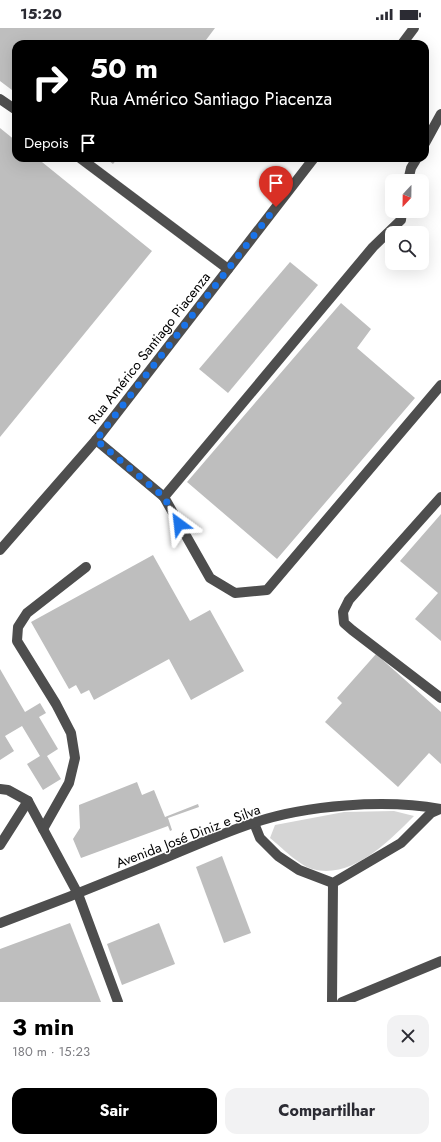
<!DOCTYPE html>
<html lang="pt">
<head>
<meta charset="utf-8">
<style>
  body { margin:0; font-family:Jost,sans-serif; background:#f2f2f3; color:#2b2b33; height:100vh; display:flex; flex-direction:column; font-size:15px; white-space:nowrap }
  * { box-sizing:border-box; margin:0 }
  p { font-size:13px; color:#7c7c81 }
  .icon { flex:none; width:22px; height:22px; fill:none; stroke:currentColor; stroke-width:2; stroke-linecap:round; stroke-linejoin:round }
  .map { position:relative; height:974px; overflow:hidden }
  .sheet { display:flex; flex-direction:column; background:#fff; flex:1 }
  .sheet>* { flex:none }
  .banner { position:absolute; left:12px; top:12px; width:417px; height:122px; border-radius:12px; box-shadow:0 4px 16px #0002; background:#000; color:#fff; overflow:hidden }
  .needle { width:26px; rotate:202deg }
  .controls { position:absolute; left:385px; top:146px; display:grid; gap:8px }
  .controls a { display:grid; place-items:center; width:44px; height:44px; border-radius:8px; background:#fff; box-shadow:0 4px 16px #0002; font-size:20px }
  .pin { position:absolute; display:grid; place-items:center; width:34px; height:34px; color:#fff; margin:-41px -17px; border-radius:50% 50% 50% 0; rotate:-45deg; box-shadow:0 0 4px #0007 }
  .pin .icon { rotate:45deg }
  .me { position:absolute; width:44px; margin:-22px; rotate:330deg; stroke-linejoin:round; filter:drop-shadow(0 0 3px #0008) }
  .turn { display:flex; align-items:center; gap:14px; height:84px; padding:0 12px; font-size:18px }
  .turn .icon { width:52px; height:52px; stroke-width:2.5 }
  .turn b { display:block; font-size:28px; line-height:34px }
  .then { display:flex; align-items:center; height:38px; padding:0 12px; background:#0003; gap:8px; font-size:15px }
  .round { display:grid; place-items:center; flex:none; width:42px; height:42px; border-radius:12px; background:#f2f2f3 }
  .overview { display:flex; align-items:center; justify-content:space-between; height:68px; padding:0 12px }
  h1 { font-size:24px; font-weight:700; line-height:30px; color:#000 }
  .cta { display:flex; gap:8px; margin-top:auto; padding:8px 12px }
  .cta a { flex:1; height:46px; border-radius:12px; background:#000; color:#fff; font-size:16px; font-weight:700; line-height:46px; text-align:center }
  .cta a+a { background:#f2f2f3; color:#2b2b33 }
  .status { display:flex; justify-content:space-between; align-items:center; height:28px; padding:0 20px; background:#fff; direction:ltr }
  .status svg { height:11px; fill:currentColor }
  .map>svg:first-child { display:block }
</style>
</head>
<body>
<div class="status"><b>15:20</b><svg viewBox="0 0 49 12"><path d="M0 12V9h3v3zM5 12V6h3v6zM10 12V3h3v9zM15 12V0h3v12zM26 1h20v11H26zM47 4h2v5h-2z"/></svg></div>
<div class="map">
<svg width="441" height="974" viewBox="0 0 441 974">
  <rect width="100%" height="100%" fill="#fff"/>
  <path fill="#d5d5d5" d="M394 783 414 788C389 813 352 852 312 841 299 837 281 819 270 810L275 797 344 784Z"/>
  <g fill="#bebebe">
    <polygon points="0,0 215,0 203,16 16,16 16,65 0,53"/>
    <polygon points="0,100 16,113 16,130 37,130 152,223 0,409"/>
    <polygon points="105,130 118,130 113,136"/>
    <polygon points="290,234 318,257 228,365 199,341"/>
    <polygon points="341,275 371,301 357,320 415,370 277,531 187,454"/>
    <polygon points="441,486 441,613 415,591 438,565 400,533"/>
    <polygon points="153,527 190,593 210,582 244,643 191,672 169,631 94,672 89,662 81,666 76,657 69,661 31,594"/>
    <polygon points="376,626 441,684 441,736 429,725 398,759 325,694 342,675 337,670"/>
    <polygon points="0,641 25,684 40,675 46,685 39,689 58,721 47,728 61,751 43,762 27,736 40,728 22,698 5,708 14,723 0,732"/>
    <polygon points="137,754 142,767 154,762 165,789 198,776 199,779 168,790 172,802 170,803 168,798 81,830 73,811 80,800 79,777"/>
    <polygon points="222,828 251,905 224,915 196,839"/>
    <polygon points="70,895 101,974 0,974 0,921"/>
    <polygon points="159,895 175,936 122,957 107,916"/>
  </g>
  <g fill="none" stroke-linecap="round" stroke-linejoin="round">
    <g stroke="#4e4e4e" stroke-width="10">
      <polyline points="402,16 414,0"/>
      <polyline points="0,71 16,82"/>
      <polyline points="425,115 441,86"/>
      <polyline points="80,130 228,241"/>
      <polyline points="408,153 411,140 417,130"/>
      <polyline points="96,412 164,469 210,550 235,565 267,562 441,357"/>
      <polyline points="164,469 373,219 401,192 402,183"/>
      <polyline points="441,469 349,572 343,584 344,595 352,602 441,670"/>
      <polyline points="0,522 96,412 314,130"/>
      <polyline points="0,761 8,762 28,773 78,866 118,974"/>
      <polyline points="254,795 260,810 278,828 299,842 333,855 401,815 431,785 440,781"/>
      <polyline points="43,801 69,755 75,730 71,705 56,676 17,613 18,599 27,585 86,539"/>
      <polyline points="0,817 28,773"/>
      <path d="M0 895C46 878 92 860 138 841 176 826 214 808 253 795 306 777 385 771 441 781"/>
      <polyline points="332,974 333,855"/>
      <polyline points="342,974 441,933"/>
    </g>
  </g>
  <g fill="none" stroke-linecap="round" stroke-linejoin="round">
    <polyline stroke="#1a73e8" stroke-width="7" stroke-dasharray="0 12.6" points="179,496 164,469 96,412 276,179"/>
  </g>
  <g text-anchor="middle" stroke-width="3" stroke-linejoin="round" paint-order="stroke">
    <g font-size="14" fill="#000" stroke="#fff">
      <text transform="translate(149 320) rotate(-52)" y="5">Rua Américo Santiago Piacenza</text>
      <text transform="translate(188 808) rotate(-21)" y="5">Avenida José Diniz e Silva</text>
    </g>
  </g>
</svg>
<div class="controls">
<a><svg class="needle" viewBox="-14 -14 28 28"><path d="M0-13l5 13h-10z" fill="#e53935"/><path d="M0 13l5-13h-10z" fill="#7c7c81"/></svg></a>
<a><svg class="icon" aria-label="search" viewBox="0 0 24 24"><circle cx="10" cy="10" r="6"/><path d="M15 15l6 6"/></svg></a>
</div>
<div class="pin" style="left:276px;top:179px;background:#d93025"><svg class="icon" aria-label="arrive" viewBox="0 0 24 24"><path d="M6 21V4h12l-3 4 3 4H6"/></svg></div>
<svg class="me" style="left:179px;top:496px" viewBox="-20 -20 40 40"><path d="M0-17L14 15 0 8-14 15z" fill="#1a73e8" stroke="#fff" stroke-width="4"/></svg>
<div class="banner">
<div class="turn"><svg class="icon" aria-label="right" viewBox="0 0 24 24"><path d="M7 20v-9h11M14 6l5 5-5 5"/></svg><div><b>50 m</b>Rua Américo Santiago Piacenza</div></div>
<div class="then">Depois<svg class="icon" aria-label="arrive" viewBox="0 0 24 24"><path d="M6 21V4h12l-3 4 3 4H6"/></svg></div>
</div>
</div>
<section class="sheet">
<div class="overview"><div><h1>3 min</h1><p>180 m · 15:23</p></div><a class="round"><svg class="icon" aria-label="close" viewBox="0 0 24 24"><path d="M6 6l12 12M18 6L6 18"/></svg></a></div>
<div class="cta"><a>Sair</a><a>Compartilhar</a></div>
</section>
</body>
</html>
